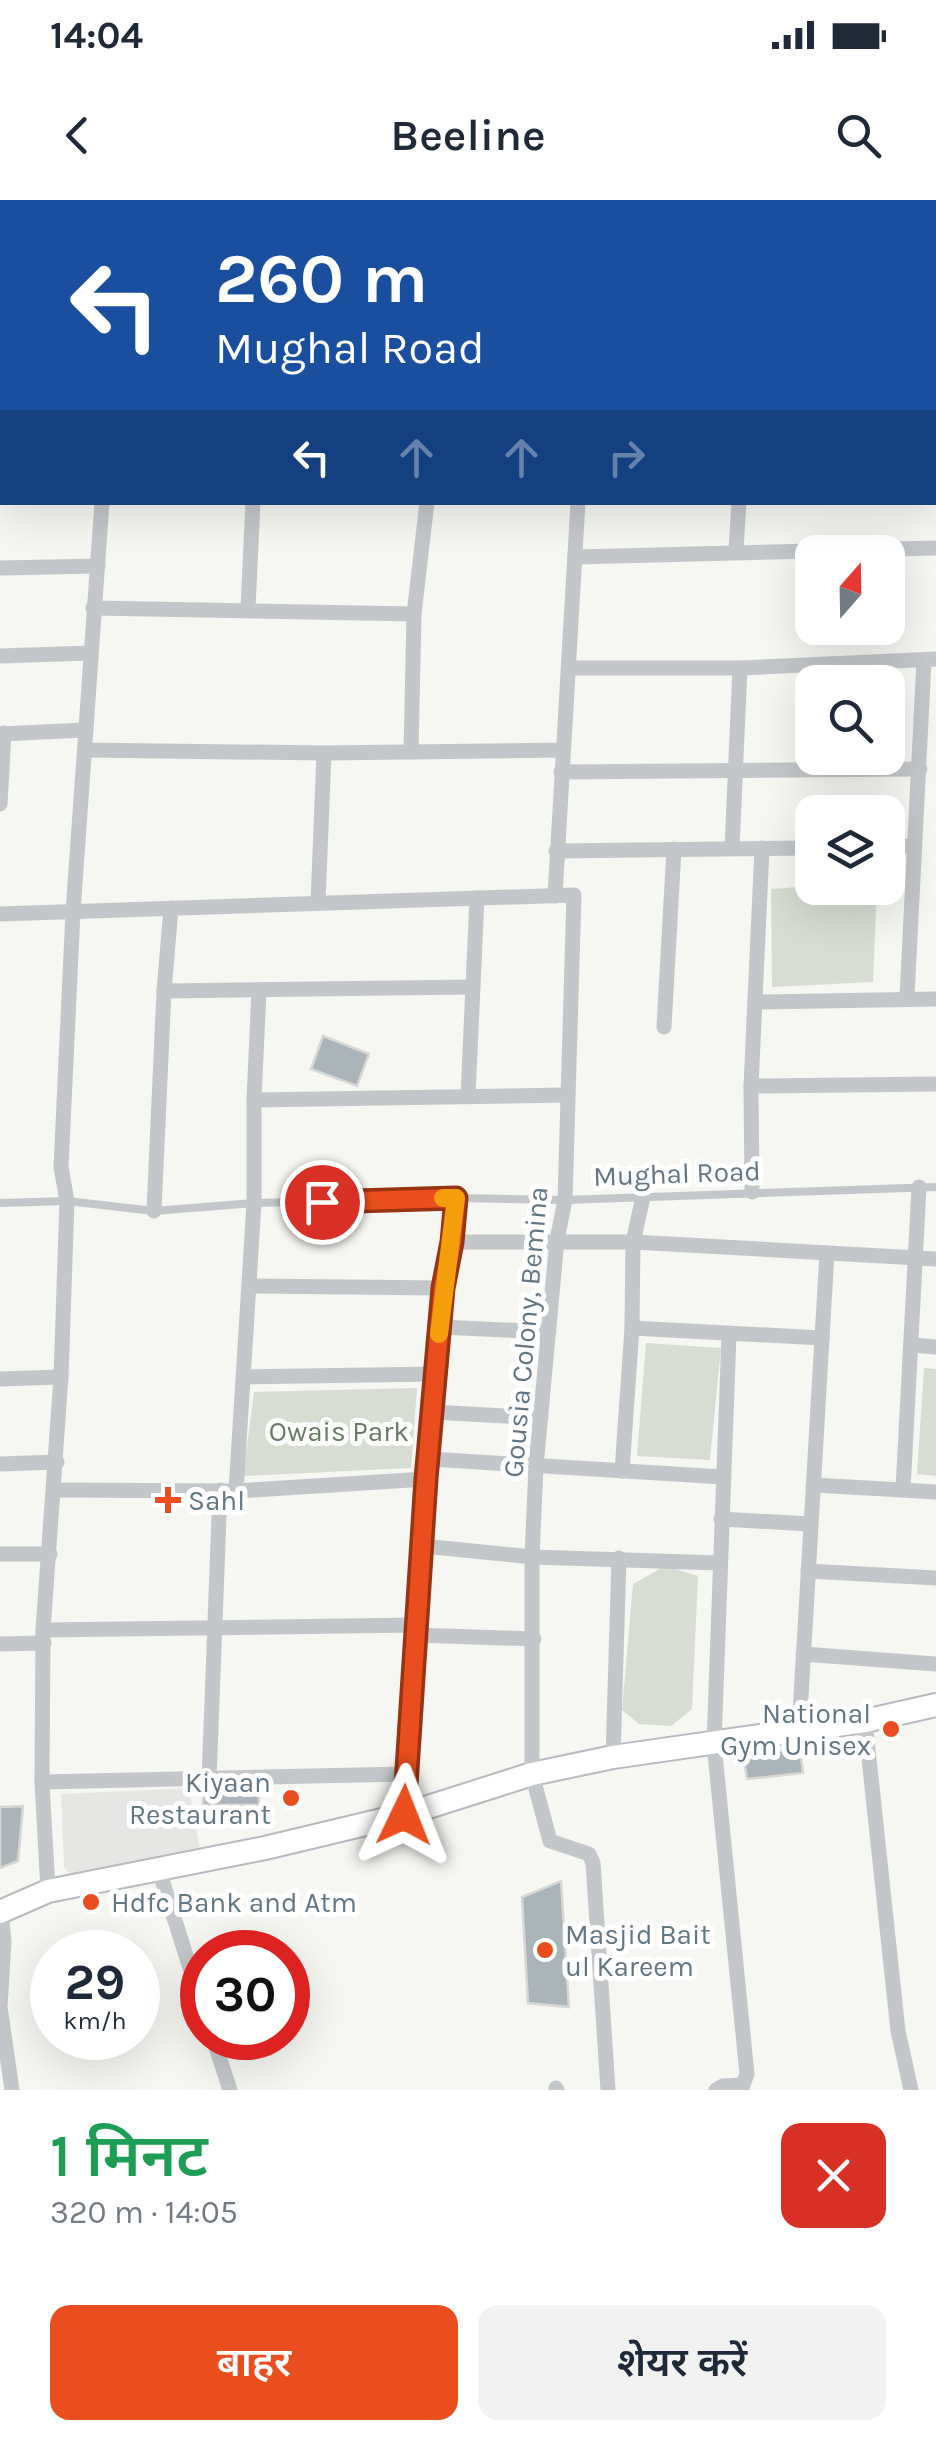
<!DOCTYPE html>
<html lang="hi">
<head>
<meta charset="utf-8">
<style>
  body { margin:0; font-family:Karla,"Noto Sans Devanagari",sans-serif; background:#f2f2f3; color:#1f2937; height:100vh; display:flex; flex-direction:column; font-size:38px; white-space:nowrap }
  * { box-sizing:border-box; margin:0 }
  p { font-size:32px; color:#747a83 }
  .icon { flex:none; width:55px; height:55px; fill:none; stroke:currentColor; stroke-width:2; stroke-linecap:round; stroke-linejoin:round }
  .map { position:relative; height:1890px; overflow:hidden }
  .side { display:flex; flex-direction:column; background:#fff; flex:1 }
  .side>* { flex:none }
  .banner { position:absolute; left:0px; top:0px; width:938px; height:305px; box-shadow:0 10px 40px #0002; background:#1a4fa0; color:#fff; overflow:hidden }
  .needle { width:65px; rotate:20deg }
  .buttons { position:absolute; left:795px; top:335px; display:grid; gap:20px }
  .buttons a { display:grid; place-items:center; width:110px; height:110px; border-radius:20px; background:#fff; box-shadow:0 10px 40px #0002; font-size:50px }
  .speed { position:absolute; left:30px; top:1730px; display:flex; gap:20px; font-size:50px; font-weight:700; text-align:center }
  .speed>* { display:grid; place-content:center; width:130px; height:130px; border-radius:50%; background:#fff; box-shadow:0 10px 40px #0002; line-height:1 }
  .speed small { font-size:25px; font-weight:400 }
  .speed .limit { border:15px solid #d22; background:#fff; color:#111 }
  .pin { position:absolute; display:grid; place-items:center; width:85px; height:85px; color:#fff; margin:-42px; border:5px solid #fff; border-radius:50%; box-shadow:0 2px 10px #0007 }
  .me { position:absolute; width:110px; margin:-55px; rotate:2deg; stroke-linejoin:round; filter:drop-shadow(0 0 8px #0008) }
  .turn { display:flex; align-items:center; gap:35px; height:210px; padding:0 50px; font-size:45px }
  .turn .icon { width:130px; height:130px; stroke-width:2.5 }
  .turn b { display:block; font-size:70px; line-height:85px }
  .lanes { display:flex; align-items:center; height:95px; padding:0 50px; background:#0003; justify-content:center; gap:50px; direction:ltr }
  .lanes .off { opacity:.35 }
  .round { display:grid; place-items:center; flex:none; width:105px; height:105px; border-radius:20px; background:#f2f2f3 }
  .summary { display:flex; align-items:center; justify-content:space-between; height:170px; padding:0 50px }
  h1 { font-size:60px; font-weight:600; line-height:75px; color:#1e9e55 }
  .primary-button { display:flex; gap:20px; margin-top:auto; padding:20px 50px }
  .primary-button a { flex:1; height:115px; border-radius:20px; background:#ea4e1e; color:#fff; font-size:40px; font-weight:600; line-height:115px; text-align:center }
  .primary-button a+a { background:#f2f2f3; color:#1f2937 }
  .status { display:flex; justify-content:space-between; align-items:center; height:70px; padding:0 50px; background:#fff; direction:ltr }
  .status svg { height:28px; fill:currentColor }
  header { display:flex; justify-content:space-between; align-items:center; height:130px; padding:0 50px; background:#fff; font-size:45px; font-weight:600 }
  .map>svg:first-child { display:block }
</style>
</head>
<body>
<div class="status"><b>14:04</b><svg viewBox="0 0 49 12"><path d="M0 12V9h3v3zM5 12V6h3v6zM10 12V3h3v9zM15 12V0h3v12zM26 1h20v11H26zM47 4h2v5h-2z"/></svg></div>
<header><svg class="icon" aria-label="back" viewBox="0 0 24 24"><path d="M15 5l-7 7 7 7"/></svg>Beeline<svg class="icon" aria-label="search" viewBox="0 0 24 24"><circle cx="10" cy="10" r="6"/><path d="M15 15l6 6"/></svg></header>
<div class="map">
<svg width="936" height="1890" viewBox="0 0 936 1890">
  <rect width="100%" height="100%" fill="#f6f6f2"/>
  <polygon fill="#e6e7e5" points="189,1588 200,1649 77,1683 64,1667 61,1594"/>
  <g fill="#d7ddd3">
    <polygon points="812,686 877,688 873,782 772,787 771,689"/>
    <polygon points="646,1143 721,1148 710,1260 637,1256"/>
    <polygon points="924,1168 936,1169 936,1276 917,1274"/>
    <polygon points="417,1188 411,1268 243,1276 254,1192"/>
    <polygon points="665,1366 698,1376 692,1509 671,1526 639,1524 622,1510 633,1384"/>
  </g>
  <g fill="#abb4b9" stroke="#d7d7d5" stroke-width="2.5">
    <polygon points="323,836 369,854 357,886 311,869"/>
    <polygon points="800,1548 803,1573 747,1579 743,1555"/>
    <polygon points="259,1588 259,1605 203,1605 203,1590"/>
    <polygon points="23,1606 18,1661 0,1668 0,1607"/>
    <polygon points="561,1681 569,1807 528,1803 522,1697"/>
  </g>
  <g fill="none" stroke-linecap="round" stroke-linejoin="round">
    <g stroke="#b6babe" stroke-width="26">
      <polyline id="primary" points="0,1712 48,1691 265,1648 403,1615 532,1574 613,1557 865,1521 936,1505"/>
    </g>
    <polyline stroke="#c3c7ca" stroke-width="8" points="0,1003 67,1001 154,1011 254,1003 456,998 565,1000 936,987"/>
    <g stroke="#c3c7ca" stroke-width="15">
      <polyline points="72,0 72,2"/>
      <polyline points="267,0 267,2"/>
      <polyline points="588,0 588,2"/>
      <polyline points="892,0 892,2"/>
      <polyline points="102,2 122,1"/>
      <polyline points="0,5 2,5"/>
      <polyline points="0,56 2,56"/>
      <polyline points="935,98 936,98"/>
      <polyline points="0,106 2,106"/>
      <polyline points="935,237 936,237"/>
      <polyline points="0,288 2,288"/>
      <polyline points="736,350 739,302"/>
      <polyline points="575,357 936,348"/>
      <polyline points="0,368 98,366"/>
      <polyline points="93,408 414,414"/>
      <polyline points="248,408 253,302"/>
      <polyline points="0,456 90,453"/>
      <polyline points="569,468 740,468 936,459"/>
      <polyline points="0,534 85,530"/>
      <polyline points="85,550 324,553 563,550"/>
      <polyline points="411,552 414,414 427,302"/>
      <polyline points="561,572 920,569"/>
      <polyline points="0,604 4,533"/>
      <polyline points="888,647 913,646"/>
      <polyline points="732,648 740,468"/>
      <polyline points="556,651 812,648"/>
      <polyline points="555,696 578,302"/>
      <polyline points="318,703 324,553"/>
      <polyline points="0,714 574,695 565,1000 557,1040 536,1266 532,1357 532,1574 550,1641 589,1654 593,1663 608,1890"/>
      <polyline points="164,791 471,787"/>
      <polyline points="907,797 924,461"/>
      <polyline points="755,802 936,799"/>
      <polyline points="664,827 674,649"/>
      <polyline points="751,886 936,884"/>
      <polyline points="468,896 477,698"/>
      <polyline points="254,900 566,895"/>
      <polyline points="752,992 751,886 762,648"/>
      <polyline points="154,1011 164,791 171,708"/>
      <polyline points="453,1042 633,1042 936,1059"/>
      <polyline points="250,1086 443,1088"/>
      <polyline points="440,1127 549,1132"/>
      <polyline points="632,1128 822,1138"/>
      <polyline points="912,1145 936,1147"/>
      <polyline points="244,1177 435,1174"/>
      <polyline points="0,1179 61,1177"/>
      <polyline points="433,1212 541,1218"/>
      <polyline points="430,1259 723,1277"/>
      <polyline points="0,1264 57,1262"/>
      <polyline points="622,1271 632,1128 633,1042 643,997"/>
      <polyline points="813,1285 903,1290 919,987"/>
      <polyline points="55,1290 236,1291 426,1279"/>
      <polyline points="903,1290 936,1292"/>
      <polyline points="236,1291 254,1003 254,900 259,790"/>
      <polyline points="721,1319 811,1324"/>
      <polyline points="423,1346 532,1357 719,1363"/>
      <polyline points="0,1354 50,1354"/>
      <polyline points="808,1371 936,1378"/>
      <polyline points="43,1430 418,1425"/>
      <polyline points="416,1435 534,1439"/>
      <polyline points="0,1444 44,1443"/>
      <polyline points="803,1454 936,1464"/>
      <polyline points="865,1521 898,1831 911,1890"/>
      <polyline points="799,1531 827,1053"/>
      <polyline points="613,1557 619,1358"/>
      <polyline points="209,1580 220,1290"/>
      <polyline points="42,1582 404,1574"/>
      <polyline points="403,1615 426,1279 443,1088 453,1042 456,998"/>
      <polyline points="158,1667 202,1806"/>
      <polyline points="48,1691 42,1582 43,1430 61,1177 67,1001 61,967 73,712 102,302"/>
      <polyline points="1,1712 4,1741 0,1807 12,1890"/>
      <polyline points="213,1838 230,1890"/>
      <polyline points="556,1888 557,1890"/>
      <polyline points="716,1890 723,1886 743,1885 747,1874 714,1544 729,1134"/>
    </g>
    <use href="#primary" stroke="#fff" stroke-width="22"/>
  </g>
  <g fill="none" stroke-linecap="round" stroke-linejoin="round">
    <g stroke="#983314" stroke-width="25">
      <polyline id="route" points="322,1002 456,998 452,1042 443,1088 426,1279 404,1615"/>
    </g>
    <use href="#route" stroke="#ea4e1e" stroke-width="18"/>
    <polyline stroke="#f59e0b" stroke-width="18" points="439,1134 456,998 443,998"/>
  </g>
  <g fill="#ea4e1e" stroke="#fff" stroke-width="4">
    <path d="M163 1285h10v10h10v10h-10v10h-10v-10h-10v-10h10z"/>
    <circle cx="891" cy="1529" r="10"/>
    <circle cx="291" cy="1598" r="10"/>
    <circle cx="91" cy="1702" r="10"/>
    <circle cx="545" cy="1750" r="10"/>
  </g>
  <g text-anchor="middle" stroke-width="10" stroke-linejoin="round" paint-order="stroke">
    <g font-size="28" fill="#637684" stroke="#fff">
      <text transform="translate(677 973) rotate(-2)" y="10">Mughal Road</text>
      <text transform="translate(525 1132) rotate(-85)" y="10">Gousia Colony, Bemina</text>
    </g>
    <g font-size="28" fill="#687b63" stroke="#fff">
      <text x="339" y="1241">Owais Park</text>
    </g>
    <g font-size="28" fill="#637684" stroke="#fff" text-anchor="start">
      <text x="188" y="1310">Sahl</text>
      <text x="871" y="1523" text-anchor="end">National<tspan x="871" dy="32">Gym Unisex</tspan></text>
      <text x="271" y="1592" text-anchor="end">Kiyaan<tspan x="271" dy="32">Restaurant</tspan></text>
      <text x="111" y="1712">Hdfc Bank and Atm</text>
      <text x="565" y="1744">Masjid Bait<tspan x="565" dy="32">ul Kareem</tspan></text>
    </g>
  </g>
</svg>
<div class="buttons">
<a><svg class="needle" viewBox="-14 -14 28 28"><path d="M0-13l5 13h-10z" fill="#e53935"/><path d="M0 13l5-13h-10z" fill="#747a83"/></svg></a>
<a><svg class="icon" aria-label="search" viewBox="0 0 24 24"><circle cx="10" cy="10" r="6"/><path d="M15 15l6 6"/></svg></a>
<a><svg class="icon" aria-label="layers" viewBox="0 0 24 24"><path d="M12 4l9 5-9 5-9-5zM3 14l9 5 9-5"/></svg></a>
</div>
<div class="speed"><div>29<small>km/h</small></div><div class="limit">30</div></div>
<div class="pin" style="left:322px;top:1002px;background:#d93025"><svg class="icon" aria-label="arrive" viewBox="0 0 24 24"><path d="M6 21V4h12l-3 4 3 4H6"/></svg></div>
<svg class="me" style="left:404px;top:1615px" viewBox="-20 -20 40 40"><path d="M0-17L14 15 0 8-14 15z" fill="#ea4e1e" stroke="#fff" stroke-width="4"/></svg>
<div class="banner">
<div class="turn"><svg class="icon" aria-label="left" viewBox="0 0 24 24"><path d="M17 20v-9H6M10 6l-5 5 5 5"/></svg><div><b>260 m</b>Mughal Road</div></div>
<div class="lanes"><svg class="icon" aria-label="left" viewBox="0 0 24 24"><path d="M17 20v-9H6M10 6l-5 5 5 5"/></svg><svg class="icon off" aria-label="ahead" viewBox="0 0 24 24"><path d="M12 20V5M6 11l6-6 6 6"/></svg><svg class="icon off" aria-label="ahead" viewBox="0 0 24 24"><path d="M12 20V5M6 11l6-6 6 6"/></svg><svg class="icon off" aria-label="right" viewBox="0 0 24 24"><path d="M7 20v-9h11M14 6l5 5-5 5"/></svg></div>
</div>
</div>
<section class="side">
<div class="summary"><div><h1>1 मिनट</h1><p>320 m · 14:05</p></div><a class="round" style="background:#d93025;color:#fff"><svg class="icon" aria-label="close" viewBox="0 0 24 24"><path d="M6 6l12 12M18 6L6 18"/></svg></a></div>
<div class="primary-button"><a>बाहर</a><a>शेयर करें</a></div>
</section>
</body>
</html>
